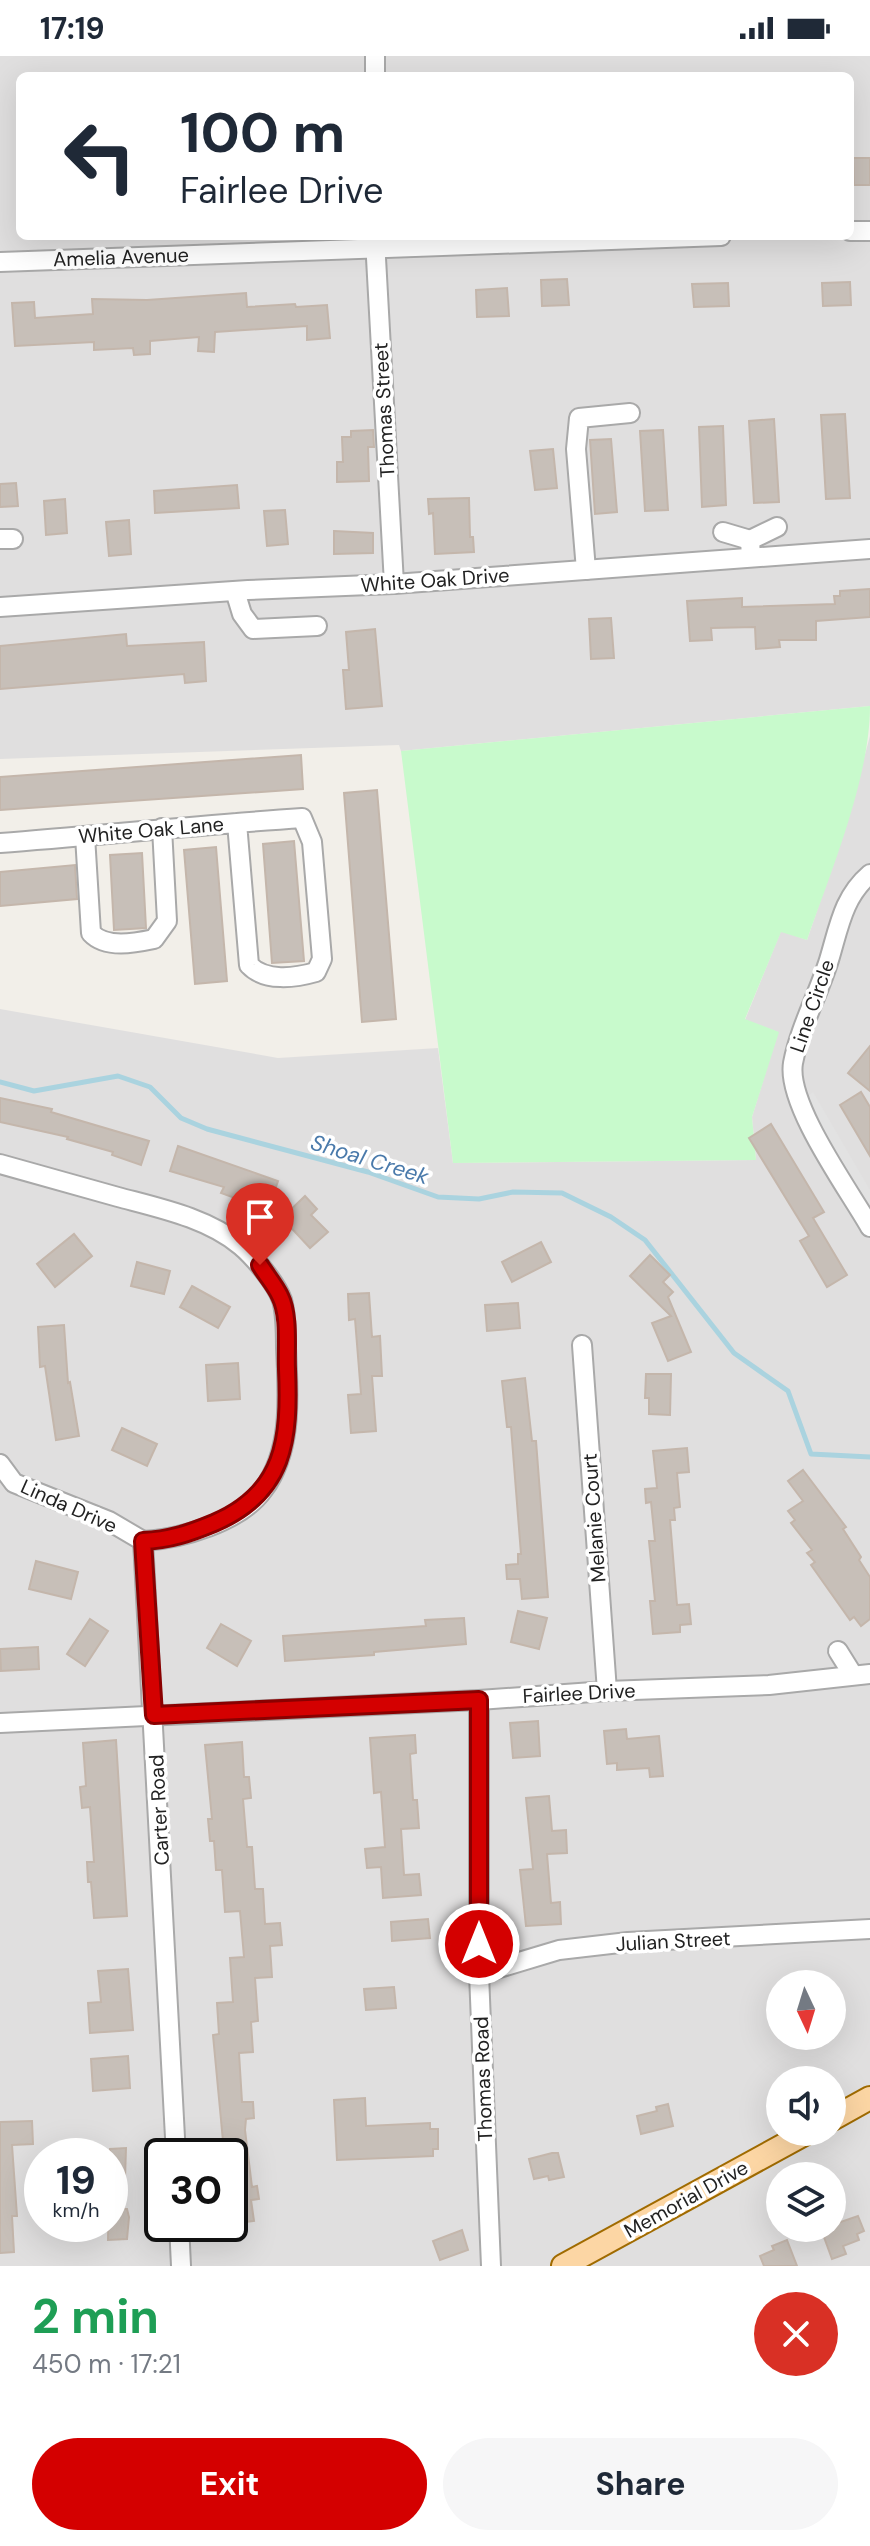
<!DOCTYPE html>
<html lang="en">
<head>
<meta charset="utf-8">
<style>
  body { margin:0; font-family:"DM Sans",sans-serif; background:#f6f6f7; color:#1f2937; height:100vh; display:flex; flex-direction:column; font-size:30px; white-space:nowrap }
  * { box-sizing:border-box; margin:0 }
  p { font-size:26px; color:#747a83 }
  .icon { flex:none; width:44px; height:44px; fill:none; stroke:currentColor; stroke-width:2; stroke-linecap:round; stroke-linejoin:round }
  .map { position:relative; height:2210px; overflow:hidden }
  .side { display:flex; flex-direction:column; background:#fff; flex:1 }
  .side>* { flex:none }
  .hud { position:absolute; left:16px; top:16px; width:838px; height:168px; border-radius:12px; box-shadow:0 8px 32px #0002; background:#fff; color:#1f2937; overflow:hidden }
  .needle { width:52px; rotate:176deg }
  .buttons { position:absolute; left:766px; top:1914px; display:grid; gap:16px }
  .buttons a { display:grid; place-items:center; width:80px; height:80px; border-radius:50%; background:#fff; box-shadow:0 8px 32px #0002; font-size:40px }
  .speed { position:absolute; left:24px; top:2082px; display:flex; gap:16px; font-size:40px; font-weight:700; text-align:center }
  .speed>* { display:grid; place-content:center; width:104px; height:104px; border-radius:50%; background:#fff; box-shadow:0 8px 32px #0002; line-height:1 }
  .speed small { font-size:20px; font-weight:400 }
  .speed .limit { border:4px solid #111; border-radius:12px; background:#fff; color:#111 }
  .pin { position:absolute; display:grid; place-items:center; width:68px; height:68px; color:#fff; margin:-82px -34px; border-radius:50% 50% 50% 0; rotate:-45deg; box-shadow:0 0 8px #0007 }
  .pin .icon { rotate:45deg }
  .me { position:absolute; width:88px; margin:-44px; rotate:0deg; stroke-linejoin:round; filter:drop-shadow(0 0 6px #0008) }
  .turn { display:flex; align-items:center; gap:28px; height:168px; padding:0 32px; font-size:36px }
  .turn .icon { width:104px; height:104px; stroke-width:2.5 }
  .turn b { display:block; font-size:56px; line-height:68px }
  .round { display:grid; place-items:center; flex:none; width:84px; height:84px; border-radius:42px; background:#f6f6f7 }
  .summary { display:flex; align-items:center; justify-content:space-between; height:136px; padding:0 32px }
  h1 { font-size:48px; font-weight:700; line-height:60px; color:#1e9e55 }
  .button { display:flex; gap:16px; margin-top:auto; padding:16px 32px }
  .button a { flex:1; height:92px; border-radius:48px; background:#d40000; color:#fff; font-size:32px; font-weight:700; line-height:92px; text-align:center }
  .button a+a { background:#f6f6f7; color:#1f2937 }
  .status { display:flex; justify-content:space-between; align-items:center; height:56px; padding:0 40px; background:#fff; direction:ltr }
  .status svg { height:22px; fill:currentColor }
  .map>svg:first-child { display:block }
</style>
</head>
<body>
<div class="status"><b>17:19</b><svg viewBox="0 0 49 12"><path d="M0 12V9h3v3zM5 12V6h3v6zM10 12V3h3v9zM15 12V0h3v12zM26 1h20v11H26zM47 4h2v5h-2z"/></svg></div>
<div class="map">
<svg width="870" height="2210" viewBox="0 0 870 2210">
  <rect width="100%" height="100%" fill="#f2efe9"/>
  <g fill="#e0dfdf" fill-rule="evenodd">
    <path d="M0 0H870V650L401 695 399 689 0 703ZM20 20H850V180H20Z"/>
    <path d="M870 680V2210H0V953L278 1002 438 992 453 1107 756 1104 752 1061 778 976 745 964 781 875 807 884 843 779ZM780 1928H832V1980H780ZM780 2024H832V2076H780ZM42 2100H110V2168H42ZM162 2100H230V2168H162ZM780 2120H832V2172H780Z"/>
  </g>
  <path fill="#c8facc" d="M870 650C870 722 831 815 807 884L781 876 745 963 779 976 752 1061 756 1104 453 1107 401 695Z"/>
  <polygon fill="#e2e2e2" points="813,1036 870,1134 870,1153 805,1042"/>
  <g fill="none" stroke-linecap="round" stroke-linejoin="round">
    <polyline stroke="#aad3df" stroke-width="5" points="0,1026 34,1035 118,1020 150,1031 181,1062 207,1073 368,1116 438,1141 479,1143 513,1136 562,1137 611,1161 645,1184 734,1297 788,1335 811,1398 870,1401"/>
  </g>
  <g fill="#c7bfb8" stroke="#c4b6ab" stroke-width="2">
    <polygon points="853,102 870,102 870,129 854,129"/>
    <polygon points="567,223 569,249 542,250 541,224"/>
    <polygon points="850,226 851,249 823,250 822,227"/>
    <polygon points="728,227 729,250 694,251 692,228"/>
    <polygon points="507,232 509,260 477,261 476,234"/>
    <polygon points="246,237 247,251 295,248 296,251 327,249 330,282 307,284 307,270 215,276 214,296 198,295 199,281 150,285 150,298 134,299 133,292 94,294 94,286 15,290 12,247 34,246 35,262 93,258 92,243 147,244"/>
    <polygon points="845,358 850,442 826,443 821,359"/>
    <polygon points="774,363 779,446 754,447 749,365"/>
    <polygon points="723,370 726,449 702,451 699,371"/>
    <polygon points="373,374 374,391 368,391 369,425 337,426 337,406 343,406 342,381 351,381 351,375"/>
    <polygon points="663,374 668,454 645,455 640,375"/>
    <polygon points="611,383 617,456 595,458 590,384"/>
    <polygon points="553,393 557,432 535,434 530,395"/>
    <polygon points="16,427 18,450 0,451 0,428"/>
    <polygon points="237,429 239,452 155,457 154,435"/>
    <polygon points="469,442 470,481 473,481 474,496 435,498 433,457 429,458 428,443"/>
    <polygon points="65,443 67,477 46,479 44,445"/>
    <polygon points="285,454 288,488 267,490 264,455"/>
    <polygon points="129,464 131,498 109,500 106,466"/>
    <polygon points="334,475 373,477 373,497 334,498"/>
    <polygon points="870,533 870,561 816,565 816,584 779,584 780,591 756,593 755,571 711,572 712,584 690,585 687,545 742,542 742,551 835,548 834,540 840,540 840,535"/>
    <polygon points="611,562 614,602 591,603 589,563"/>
    <polygon points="375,573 382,650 346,653 343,614 349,614 346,576"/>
    <polygon points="126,578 127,590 204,586 206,625 185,627 184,618 0,633 0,590"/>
    <polygon points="301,699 303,733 0,754 0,721"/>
    <polygon points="377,734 396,963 362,966 344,737"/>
    <polygon points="294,785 304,905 272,907 263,788"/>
    <polygon points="216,791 227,925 195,928 184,794"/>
    <polygon points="142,797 146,872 114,874 110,799"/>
    <polygon points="75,809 77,843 0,850 0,816"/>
    <polygon points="870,990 870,1035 848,1017"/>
    <polygon points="861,1036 870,1051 870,1100 840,1049"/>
    <polygon points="0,1042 52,1053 51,1056 149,1085 141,1109 112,1099 113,1096 67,1083 68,1081 0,1066"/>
    <polygon points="771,1068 824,1156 813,1162 847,1219 827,1231 800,1185 809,1180 749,1082"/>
    <polygon points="178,1090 278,1125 271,1145 257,1140 254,1149 221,1137 224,1131 170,1115"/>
    <polygon points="305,1140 317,1153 311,1159 328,1176 310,1192 282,1162"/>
    <polygon points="74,1178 92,1200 55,1231 37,1208"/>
    <polygon points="541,1186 551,1206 512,1226 502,1206"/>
    <polygon points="650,1199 670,1219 663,1226 673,1236 668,1241 691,1296 668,1305 652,1267 671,1260 630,1220"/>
    <polygon points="137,1206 170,1215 164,1238 131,1230"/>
    <polygon points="192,1230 230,1251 218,1272 180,1251"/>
    <polygon points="369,1237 372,1281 380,1280 382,1320 372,1320 376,1375 351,1377 348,1339 361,1338 355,1263 349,1264 348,1238"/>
    <polygon points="518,1247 520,1272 487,1275 485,1249"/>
    <polygon points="64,1269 68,1327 70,1326 79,1380 56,1384 45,1310 40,1311 38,1271"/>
    <polygon points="238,1307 240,1343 208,1345 206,1309"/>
    <polygon points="646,1318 671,1318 670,1359 649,1358 649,1342 645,1342"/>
    <polygon points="525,1322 532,1385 536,1385 548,1541 522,1543 520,1523 507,1523 506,1509 518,1508 518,1498 521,1498 511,1371 507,1371 502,1325"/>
    <polygon points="122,1372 157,1388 147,1410 112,1394"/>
    <polygon points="687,1392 689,1416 677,1417 680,1451 674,1452 675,1464 670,1464 677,1549 689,1548 691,1568 680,1569 680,1576 653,1578 650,1545 655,1545 649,1485 655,1485 651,1446 646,1447 645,1433 657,1432 653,1395"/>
    <polygon points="803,1414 846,1471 843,1473 861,1501 859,1504 870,1521 870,1563 861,1570 854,1561 850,1564 811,1509 815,1506 807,1497 812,1494 791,1467 795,1464 788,1455 803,1445 788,1425"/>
    <polygon points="36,1505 78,1516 71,1543 29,1533"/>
    <polygon points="518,1555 547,1562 539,1593 511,1586"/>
    <polygon points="464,1562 466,1588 374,1596 374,1599 285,1605 283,1580 426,1570 425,1564"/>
    <polygon points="90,1563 108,1575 85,1610 67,1598"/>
    <polygon points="221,1568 251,1585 237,1610 207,1592"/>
    <polygon points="38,1591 39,1613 1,1615 0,1593"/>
    <polygon points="538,1665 540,1700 513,1702 510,1667"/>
    <polygon points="626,1673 627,1683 659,1680 663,1720 650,1721 649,1712 617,1714 617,1707 607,1708 604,1675"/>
    <polygon points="415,1679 416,1697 410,1698 413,1744 417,1744 419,1772 401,1773 404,1819 419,1818 421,1839 383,1842 381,1811 367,1812 365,1793 385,1791 381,1736 374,1737 370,1682"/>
    <polygon points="116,1684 127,1860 94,1862 91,1826 88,1826 87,1806 94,1806 90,1751 82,1752 80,1731 86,1730 83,1687"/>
    <polygon points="242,1686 244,1721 249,1721 251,1742 243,1743 247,1791 252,1791 255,1833 263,1833 265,1868 280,1867 282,1889 270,1890 272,1921 255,1922 258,1965 251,1966 253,1996 239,1997 242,2046 253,2046 254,2062 246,2063 245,2074 252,2131 257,2130 259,2143 251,2144 254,2165 230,2168 230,2152 233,2151 230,2100 219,2098 218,2085 223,2085 213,1979 219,1978 217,1947 233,1946 230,1902 244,1901 240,1855 225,1856 222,1814 216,1814 214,1785 210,1785 208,1763 212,1763 205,1689"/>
    <polygon points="549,1740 552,1775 566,1774 567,1797 547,1798 551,1847 560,1846 561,1868 526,1870 520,1814 533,1813 526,1742"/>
    <polygon points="428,1863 430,1882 392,1885 391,1866"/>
    <polygon points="128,1913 133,1974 90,1977 88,1947 101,1946 98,1915"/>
    <polygon points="394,1931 396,1952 366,1954 364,1933"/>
    <polygon points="128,2000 130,2032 93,2035 91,2003"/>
    <polygon points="365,2042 366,2070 430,2067 430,2073 438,2073 438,2093 433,2093 433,2100 337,2104 334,2044"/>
    <polygon points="668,2048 673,2070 641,2078 637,2060 657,2055 656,2051"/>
    <polygon points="32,2065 33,2088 12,2089 17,2160 12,2160 14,2196 0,2197 0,2066"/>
    <polygon points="126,2092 124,2153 127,2153 129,2161 127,2183 108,2184 110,2093"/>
    <polygon points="552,2097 558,2097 564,2121 549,2124 548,2120 534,2123 529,2103"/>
    <polygon points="858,2160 864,2175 857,2178 859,2184 843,2190 846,2198 832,2203 821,2173 832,2172 832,2169"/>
    <polygon points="462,2174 468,2194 440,2204 433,2185"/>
    <polygon points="787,2184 797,2210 764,2210 760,2200 774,2194 772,2190"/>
  </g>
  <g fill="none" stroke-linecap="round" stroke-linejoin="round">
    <g stroke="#a9a9a9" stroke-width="22">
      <g id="minor">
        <polyline points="375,20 375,0"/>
        <polyline points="850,175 870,175"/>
        <polyline points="375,184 394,528"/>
        <polyline points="0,206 721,180"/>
        <polyline points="723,476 750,484"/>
        <polyline points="0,483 13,483"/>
        <polyline points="751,501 750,484 777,471"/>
        <polyline points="586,514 576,393 579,362 630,357"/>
        <polyline points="235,535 242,558 253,573 317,570"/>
        <polyline points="0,551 248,534 394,528 870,493"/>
        <path d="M85 780 91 877C106 893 135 887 154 883L167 865 162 772"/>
        <path d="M0 787C101 779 201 769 302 762L312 786 322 903 316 916C295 922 265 926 249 909L237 767"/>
        <path d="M870 818C843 841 839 871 829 904 818 939 800 971 793 1007 786 1048 849 1134 870 1171"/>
        <path d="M0 1108C39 1119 78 1130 118 1141 159 1152 208 1162 241 1190 254 1201 276 1227 282 1244 286 1258 286 1277 286 1292 288 1339 293 1394 263 1434 240 1466 181 1483 143 1485"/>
        <polyline points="582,1289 607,1635"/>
        <polyline points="0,1408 14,1427 109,1465 143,1485"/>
        <polyline points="143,1485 176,2100"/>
        <polyline points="838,1595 853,1619"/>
        <polyline points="479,1644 479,1918 491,2210"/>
        <polyline points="0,1667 479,1644 607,1635 769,1629 870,1618"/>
        <polyline points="479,1918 559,1894 628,1886 870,1873"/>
        <polyline points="179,2168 181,2210"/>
      </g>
    </g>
    <g stroke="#a06b00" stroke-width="26">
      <g id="major">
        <polyline points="832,2063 870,2042"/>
        <polyline points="563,2210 808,2076"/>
      </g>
    </g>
    <use href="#minor" stroke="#fff" stroke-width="18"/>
    <use href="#major" stroke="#fcd6a4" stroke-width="22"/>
  </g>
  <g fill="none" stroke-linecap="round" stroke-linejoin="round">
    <g stroke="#8a0000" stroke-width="20">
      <path id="route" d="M260 1209C266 1219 275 1229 280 1240 290 1260 286 1292 287 1313 290 1383 285 1437 214 1467 190 1477 169 1484 143 1485L154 1659 479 1644V1888"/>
    </g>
    <use href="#route" stroke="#d40000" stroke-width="14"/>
  </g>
  <g text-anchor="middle" stroke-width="7" stroke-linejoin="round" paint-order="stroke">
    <g font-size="20" fill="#222" stroke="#fff">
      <text transform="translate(121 201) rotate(-2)" y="7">Amelia Avenue</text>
      <text transform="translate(384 354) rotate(-93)" y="7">Thomas Street</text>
      <text transform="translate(435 524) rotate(-4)" y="7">White Oak Drive</text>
      <text transform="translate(151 774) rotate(-5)" y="7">White Oak Lane</text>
      <text transform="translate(812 950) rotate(-71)" y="7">Line Circle</text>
      <text transform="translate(69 1450) rotate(24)" y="7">Linda Drive</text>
      <text transform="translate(594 1462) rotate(-94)" y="7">Melanie Court</text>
      <text transform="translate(579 1637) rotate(-3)" y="7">Fairlee Drive</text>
      <text transform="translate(159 1754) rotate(-93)" y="7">Carter Road</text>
      <text transform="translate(673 1885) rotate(-3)" y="7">Julian Street</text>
      <text transform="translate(483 2023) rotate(-92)" y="7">Thomas Road</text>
      <text transform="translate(686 2143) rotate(-29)" y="7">Memorial Drive</text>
    </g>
    <g font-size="22" font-style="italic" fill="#4a7aab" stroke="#fff">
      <text transform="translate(370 1103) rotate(17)" y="8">Shoal Creek</text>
    </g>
  </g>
</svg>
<div class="buttons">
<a><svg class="needle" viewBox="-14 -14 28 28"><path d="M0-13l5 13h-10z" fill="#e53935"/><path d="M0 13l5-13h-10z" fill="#747a83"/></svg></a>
<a><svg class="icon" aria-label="sound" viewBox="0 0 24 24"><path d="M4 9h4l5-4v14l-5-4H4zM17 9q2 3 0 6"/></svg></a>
<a><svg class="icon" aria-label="layers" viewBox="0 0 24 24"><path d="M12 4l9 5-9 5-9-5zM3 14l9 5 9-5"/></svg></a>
</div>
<div class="speed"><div>19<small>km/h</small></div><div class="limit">30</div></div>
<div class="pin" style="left:260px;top:1209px;background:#d93025"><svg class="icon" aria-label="arrive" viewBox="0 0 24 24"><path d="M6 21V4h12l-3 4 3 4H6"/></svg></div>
<svg class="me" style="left:479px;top:1888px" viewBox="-20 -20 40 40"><circle r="17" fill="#d40000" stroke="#fff" stroke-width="3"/><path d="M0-11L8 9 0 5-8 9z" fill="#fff"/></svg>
<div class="hud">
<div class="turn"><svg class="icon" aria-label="left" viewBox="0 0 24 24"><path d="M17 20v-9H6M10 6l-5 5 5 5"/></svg><div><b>100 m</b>Fairlee Drive</div></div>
</div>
</div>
<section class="side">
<div class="summary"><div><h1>2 min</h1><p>450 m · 17:21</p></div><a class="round" style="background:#d93025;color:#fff"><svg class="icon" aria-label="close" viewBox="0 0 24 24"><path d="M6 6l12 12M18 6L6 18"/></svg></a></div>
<div class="button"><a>Exit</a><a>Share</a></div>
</section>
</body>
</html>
